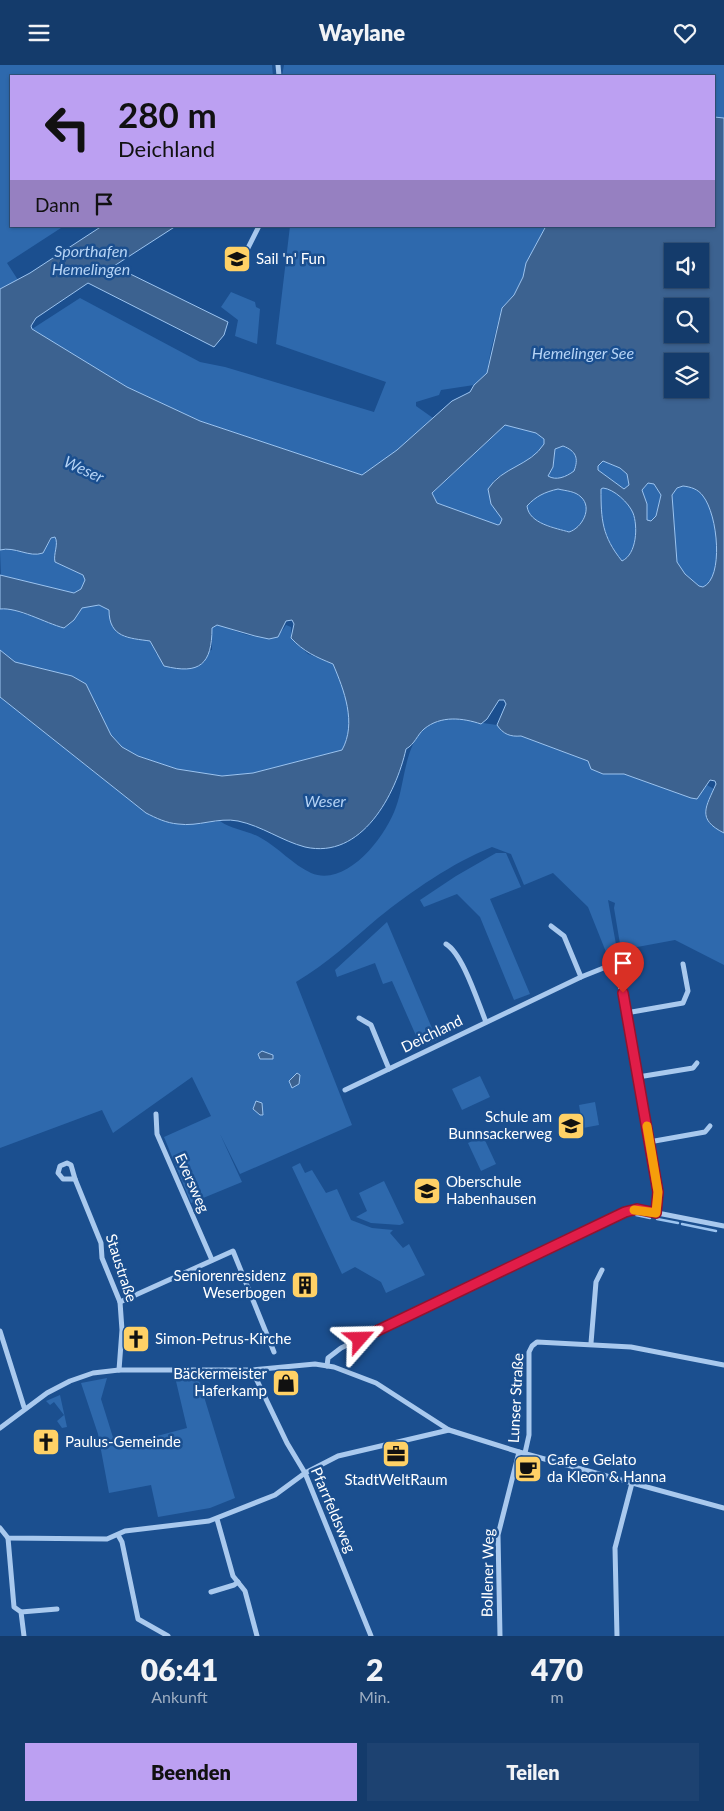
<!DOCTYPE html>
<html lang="de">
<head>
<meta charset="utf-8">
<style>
  body { margin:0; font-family:Lato,sans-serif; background:#1d4271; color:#f1f3f6; height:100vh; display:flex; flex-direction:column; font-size:19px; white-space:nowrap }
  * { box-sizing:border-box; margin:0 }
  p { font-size:16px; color:#9dadc1 }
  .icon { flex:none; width:28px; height:28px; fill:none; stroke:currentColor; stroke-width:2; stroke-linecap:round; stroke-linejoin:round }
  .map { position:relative; height:1571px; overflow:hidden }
  .panel { display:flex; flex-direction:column; background:#143b6b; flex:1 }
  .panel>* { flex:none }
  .top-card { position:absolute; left:10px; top:10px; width:705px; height:152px; border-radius:0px; box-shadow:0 1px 4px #0004,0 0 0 1px #33557e; background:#bca0f2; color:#111; overflow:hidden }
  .controls { position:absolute; left:664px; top:178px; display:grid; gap:10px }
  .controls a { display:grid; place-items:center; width:45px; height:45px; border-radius:0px; background:#143b6b; box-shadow:0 1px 4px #0004,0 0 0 1px #33557e; font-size:25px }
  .pin { position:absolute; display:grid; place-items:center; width:42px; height:42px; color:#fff; margin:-51px -21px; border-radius:50% 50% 50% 0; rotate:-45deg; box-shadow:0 0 5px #0007 }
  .pin .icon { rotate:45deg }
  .me { position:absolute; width:55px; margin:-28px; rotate:65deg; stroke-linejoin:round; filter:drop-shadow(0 0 4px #0008) }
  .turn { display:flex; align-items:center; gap:18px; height:105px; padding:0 25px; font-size:22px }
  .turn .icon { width:65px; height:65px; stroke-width:2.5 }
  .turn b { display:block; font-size:35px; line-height:42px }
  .then { display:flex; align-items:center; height:48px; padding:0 25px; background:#0003; gap:10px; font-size:19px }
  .eta { display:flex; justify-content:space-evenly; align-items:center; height:85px; text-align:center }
  .eta b { font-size:30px; font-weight:800; line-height:35px }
  .cta { display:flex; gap:10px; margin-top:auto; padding:10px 25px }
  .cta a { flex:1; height:58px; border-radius:0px; background:#bca0f2; color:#111; font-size:20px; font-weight:800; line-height:58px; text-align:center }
  .cta a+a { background:#1d4271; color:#f1f3f6 }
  header { display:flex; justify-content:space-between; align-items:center; height:65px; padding:0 25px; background:#143b6b; font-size:22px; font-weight:800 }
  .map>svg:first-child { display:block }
</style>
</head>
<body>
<header><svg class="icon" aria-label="menu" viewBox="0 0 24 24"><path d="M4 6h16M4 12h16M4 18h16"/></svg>Waylane<svg class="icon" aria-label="heart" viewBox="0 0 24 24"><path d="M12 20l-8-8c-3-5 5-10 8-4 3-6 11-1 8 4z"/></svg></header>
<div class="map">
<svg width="724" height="1571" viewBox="0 0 724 1571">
  <rect width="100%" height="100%" fill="#1b4f8f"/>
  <g fill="#2e69ad">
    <polygon points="0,0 272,0 273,11 11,11 11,161 64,161 7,198 18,215 0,224"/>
    <polygon points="284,0 724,0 724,53 714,52 714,11 282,11"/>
    <path d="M290 161H546L526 198 523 212 514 230 502 243 491 284 487 308 474 320 441 325 439 330 416 337V341L433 353C413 370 386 401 362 410L200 356 127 322 32 264 80 233 200 297 225 302 374 347 386 317 276 279Z"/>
    <polygon points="231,227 255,237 256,242 260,244 257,279 235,271 238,255 221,242"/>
    <path d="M505 360 536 368 544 374V379C532 398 511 402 494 415L491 439 502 454 500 459 498 460 437 438 432 428Z"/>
    <path d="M563 381C576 386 579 393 574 406 566 412 557 416 548 411L553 402 555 384Z"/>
    <polygon points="603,396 620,403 627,409 629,421 624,424 598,405 597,401"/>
    <polygon points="648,418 654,419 661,430 656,451 650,456 647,455 647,439 642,425"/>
    <path d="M683 421C692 422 698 424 703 431 718 451 724 513 703 522L699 521 685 509 677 497 672 430 677 423Z"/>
    <path d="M603 422C614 424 629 438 633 448 639 461 636 489 622 496 602 468 601 458 601 424Z"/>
    <path d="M558 424C566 426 575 427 581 432 593 443 582 463 569 467 556 462 529 459 527 441 536 431 545 427 558 424Z"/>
    <path d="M55 472C59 479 53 489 55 497L83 510 86 515 81 524 74 528 1 511 0 485C15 481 29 493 43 488L52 473Z"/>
    <path d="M99 540 109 545C120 575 119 572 150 576L157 590 212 585V562L217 559C237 566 273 585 286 560L291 562V573L308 589 333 599C345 625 357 657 342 685L253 708 222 711 177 704 138 691 122 682 111 670 86 619 72 611 15 597 0 585V544L8 543 24 549 74 555 82 542Z"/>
    <path d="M0 632 146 748 194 759 220 756C232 765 247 765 261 773 279 783 292 799 311 808 347 823 386 771 396 742 405 719 404 682 424 664 446 645 473 658 497 660 503 669 510 672 521 671L588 696 603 709H624L691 733H697L707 720 714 724C703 745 699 756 724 768V900L675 875 621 885 614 843 615 838 608 835 617 885V888L608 892 588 842 553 808 524 820 511 789 492 782C452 798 412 826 378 853 350 877 329 897 296 917L352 1060 240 1109 220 1069 242 1117 191 1138 164 1072 211 1051 192 1012 113 1068 102 1045 0 1083Z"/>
    <polygon points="496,788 506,788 521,822 490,834 530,929 514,935 480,852 457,829 424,842 420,835 456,811"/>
    <polygon points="387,857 437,975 421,982 392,916 383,919 375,898 337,912 335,905"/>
    <polygon points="480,1011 490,1032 462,1045 452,1024"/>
    <polygon points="595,1037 599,1060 583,1063 579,1040"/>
    <polygon points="483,1071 496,1099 481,1106 468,1078"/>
    <polygon points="300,1098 305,1108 312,1105 326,1128 337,1124 351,1155 372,1163 393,1165 390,1168 403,1183 409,1179 425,1210 386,1228 381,1217 355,1202 342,1209 292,1102"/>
    <polygon points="384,1116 404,1158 400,1160 371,1158 356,1152 367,1146 359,1128"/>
    <polygon points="175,1312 198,1312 235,1433 210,1443 158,1452 151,1420 109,1428 98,1369 81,1318 107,1313 101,1334 116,1382 187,1363"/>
    <polygon points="60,1330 67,1362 62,1363 57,1356 64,1350 54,1337 50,1340 46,1336"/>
  </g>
  <g fill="#3c6290" stroke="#9cc4f0" fill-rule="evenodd">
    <path d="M714 52 724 53V768C696 754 706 742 716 719L715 716 710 715 697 734 691 733 624 709H603L591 704 588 696 521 671C510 672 503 669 497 660L506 639 504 635H499L487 654 481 659C463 653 441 650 424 664 417 670 415 679 406 684 396 729 362 795 305 782 282 776 262 761 238 756 218 752 198 762 178 759 166 758 156 753 146 748L0 632V585L15 597 72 611 86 619 111 670 122 682 138 691 177 704 222 711 253 708 342 685C357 658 344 625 333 599 316 592 304 587 291 573L294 559 292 555 286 556 278 572 269 574 255 571 217 560 212 563C212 599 200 610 164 601L150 576C129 573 109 573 109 545L99 540 82 543 74 555 64 563C45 558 18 542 0 544V510L74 528 81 524 85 515 83 510 55 497C53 489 59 479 55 472L51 473 43 488C29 493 15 481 0 485V224L30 208 102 161H176L114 201 228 257 224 270 214 282 88 218 36 253 31 261 32 264 127 322 200 356 362 410 397 385 452 336 470 327 474 320 487 308 502 243 514 230 523 212 526 198 546 161H714ZM672 186H700V214H672ZM700 241V269H672V241ZM700 296V324H672V296ZM505 360 536 368 544 374V379C530 401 502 402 488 424L491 439 502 454 500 459 498 460 437 438 432 428ZM563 381C576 386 579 393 574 406 566 412 556 416 548 411L553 402 555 384ZM603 396 620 403 627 409 629 420 624 424 598 405V401ZM648 418 654 419 661 430 656 451 651 456 647 455V439L642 425ZM683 421C691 422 698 424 703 431 718 450 724 513 703 522L699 521 685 509 677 497 672 430 677 423ZM603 423C614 424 629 438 633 448 638 461 637 489 622 496 602 471 601 455 601 424ZM558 424C566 426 575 426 581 432 593 443 582 463 569 467 556 463 529 459 527 441 536 431 545 427 558 424Z"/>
    <polygon points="262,986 273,990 273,994 260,994 258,989"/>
    <polygon points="297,1008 300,1010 299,1019 292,1023 289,1016"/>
    <polygon points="256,1036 262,1038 263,1050 260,1050 253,1044"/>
  </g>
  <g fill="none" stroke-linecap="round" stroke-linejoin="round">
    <g stroke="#9cc4f0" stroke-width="2.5">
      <polyline points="636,1150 650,1153"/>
      <polyline points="657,1154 678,1158"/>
      <polyline points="682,1159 716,1166"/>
    </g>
    <g stroke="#a9c9ee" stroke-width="5">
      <polyline points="278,0 279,11"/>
      <polyline points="247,185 259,161"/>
      <polyline points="551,861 564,871 581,912"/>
      <path d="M446 879C463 889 478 938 486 957"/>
      <polyline points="626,948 683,938 688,926 683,899"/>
      <polyline points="359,953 371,960 389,1004"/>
      <polyline points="638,1012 693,1003 697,998"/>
      <polyline points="345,1025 581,912 616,898 658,1127 655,1148"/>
      <polyline points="156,1049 157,1069 212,1195"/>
      <polyline points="649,1077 705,1067 710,1061"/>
      <polygon points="67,1098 71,1100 75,1114 63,1114 58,1108 60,1101"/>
      <polyline points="75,1114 101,1178 102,1193 120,1237 122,1265 119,1305"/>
      <polyline points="120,1237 233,1186 274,1287"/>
      <polyline points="0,1266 24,1342"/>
      <polyline points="591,1278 596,1217 602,1205"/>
      <polyline points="327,1301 328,1293 341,1283 625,1147 637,1144 724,1161"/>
      <polyline points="252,1305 287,1378 305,1408 371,1571"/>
      <polyline points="0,1363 47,1328 70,1316 93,1308 119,1305 252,1305 315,1299 334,1302 376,1318 449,1365 519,1387 724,1443"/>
      <polyline points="525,1388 529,1370 529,1287 532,1281 537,1277 631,1282 724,1300"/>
      <polyline points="217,1454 233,1511 245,1526 257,1571"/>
      <polyline points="0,1463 8,1473 107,1474 125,1466 209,1456 275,1430 305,1408 338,1391 449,1365"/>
      <polyline points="118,1470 122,1477 138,1554 168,1571"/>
      <polyline points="8,1473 14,1542 21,1547 24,1571"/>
      <polyline points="211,1527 234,1520 238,1517"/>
      <polyline points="21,1547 57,1544"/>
      <polyline points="500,1571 498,1470 519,1387"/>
      <polyline points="617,1571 615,1483 632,1418"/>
    </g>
  </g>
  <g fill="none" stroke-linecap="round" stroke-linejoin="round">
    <g stroke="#92132f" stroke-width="12">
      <polyline id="route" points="360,1274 625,1147 637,1144 656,1148 658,1127 623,928"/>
    </g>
    <use href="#route" stroke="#e11d48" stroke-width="9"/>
    <polyline stroke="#f59e0b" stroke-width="9" points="634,1145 656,1148 658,1127 647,1061"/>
  </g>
  <defs>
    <g id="school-square" transform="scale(1.4375)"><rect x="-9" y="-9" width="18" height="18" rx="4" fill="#ffd166" stroke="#1b4f8f"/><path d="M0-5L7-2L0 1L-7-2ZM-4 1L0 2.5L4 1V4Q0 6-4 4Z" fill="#111"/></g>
    <g id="building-square" transform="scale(1.4375)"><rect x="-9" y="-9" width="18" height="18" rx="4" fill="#ffd166" stroke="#1b4f8f"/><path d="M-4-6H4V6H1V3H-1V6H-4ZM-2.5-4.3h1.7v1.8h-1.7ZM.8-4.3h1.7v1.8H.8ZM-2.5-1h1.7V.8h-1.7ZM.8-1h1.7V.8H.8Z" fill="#111"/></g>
    <g id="church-square" transform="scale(1.4375)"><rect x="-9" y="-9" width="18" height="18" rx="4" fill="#ffd166" stroke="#1b4f8f"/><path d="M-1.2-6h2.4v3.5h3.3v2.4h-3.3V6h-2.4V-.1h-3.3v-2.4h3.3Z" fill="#111"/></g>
    <g id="shop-square" transform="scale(1.4375)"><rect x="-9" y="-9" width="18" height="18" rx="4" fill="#ffd166" stroke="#1b4f8f"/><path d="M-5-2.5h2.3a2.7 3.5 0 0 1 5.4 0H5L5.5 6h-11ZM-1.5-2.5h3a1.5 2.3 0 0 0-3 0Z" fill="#111"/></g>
    <g id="office-square" transform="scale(1.4375)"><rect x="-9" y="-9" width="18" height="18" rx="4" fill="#ffd166" stroke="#1b4f8f"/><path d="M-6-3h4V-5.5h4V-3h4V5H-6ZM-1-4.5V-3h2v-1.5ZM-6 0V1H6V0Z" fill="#111"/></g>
    <g id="cafe-square" transform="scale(1.4375)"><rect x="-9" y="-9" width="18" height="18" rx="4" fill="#ffd166" stroke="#1b4f8f"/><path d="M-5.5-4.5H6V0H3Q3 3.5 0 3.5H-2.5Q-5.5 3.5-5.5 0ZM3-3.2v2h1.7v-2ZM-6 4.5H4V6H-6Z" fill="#111"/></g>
  </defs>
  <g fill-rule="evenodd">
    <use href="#school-square" x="237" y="194"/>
    <use href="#school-square" x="571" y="1061"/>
    <use href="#school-square" x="427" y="1126"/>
    <use href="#building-square" x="305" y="1220"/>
    <use href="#church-square" x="136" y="1274"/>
    <use href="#shop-square" x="286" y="1318"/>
    <use href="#church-square" x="46" y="1377"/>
    <use href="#office-square" x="396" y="1389"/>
    <use href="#cafe-square" x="528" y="1404"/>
  </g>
  <g text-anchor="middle" stroke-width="5" stroke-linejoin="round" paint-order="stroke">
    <g font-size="15" fill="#fff" stroke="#1b4f8f" text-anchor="start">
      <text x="256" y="199">Sail 'n' Fun</text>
      <text x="552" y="1057" text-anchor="end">Schule am<tspan x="552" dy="17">Bunnsackerweg</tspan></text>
      <text x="446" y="1122">Oberschule<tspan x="446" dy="17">Habenhausen</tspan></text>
      <text x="286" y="1216" text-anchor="end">Seniorenresidenz<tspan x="286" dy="17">Weserbogen</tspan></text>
      <text x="155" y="1279">Simon-Petrus-Kirche</text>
      <text x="267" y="1314" text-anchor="end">Bäckermeister<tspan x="267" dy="17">Haferkamp</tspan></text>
      <text x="65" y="1382">Paulus-Gemeinde</text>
      <text x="547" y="1400">Cafe e Gelato<tspan x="547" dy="17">da Kleon &amp; Hanna</tspan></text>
      <text x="396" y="1420" text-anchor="middle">StadtWeltRaum</text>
    </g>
    <g font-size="15" fill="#fff" stroke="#1b4f8f">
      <text transform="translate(432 969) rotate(-26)" y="5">Deichland</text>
      <text transform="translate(192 1118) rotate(66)" y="5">Eversweg</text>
      <text transform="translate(121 1203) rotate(72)" y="5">Staustraße</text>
      <text transform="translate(516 1333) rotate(-87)" y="5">Lunser Straße</text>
      <text transform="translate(333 1445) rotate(67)" y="5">Pfarrfeldsweg</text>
      <text transform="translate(488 1508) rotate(-89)" y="5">Bollener Weg</text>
    </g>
    <g font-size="16" font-style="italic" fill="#b5d3f5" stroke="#1b4f8f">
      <text x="91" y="192">Sporthafen<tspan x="91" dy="18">Hemelingen</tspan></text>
      <text x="583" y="294">Hemelinger See</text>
      <text transform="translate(84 404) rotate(25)" y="6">Weser</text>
      <text x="325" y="742">Weser</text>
    </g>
  </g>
</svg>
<div class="controls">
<a><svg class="icon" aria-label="sound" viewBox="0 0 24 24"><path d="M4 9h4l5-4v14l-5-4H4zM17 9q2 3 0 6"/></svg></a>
<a><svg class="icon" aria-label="search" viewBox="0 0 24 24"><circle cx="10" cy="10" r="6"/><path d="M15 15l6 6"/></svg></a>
<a><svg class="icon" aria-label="layers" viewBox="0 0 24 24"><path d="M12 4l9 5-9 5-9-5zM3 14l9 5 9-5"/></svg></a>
</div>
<div class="pin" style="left:623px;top:928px;background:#d93025"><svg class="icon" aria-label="arrive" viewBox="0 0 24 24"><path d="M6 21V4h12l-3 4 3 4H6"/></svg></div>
<svg class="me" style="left:360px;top:1274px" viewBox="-20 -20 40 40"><path d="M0-17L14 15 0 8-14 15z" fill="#e11d48" stroke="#fff" stroke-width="4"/></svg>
<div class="top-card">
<div class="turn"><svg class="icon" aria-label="left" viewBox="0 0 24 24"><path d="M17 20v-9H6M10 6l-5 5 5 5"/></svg><div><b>280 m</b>Deichland</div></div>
<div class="then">Dann<svg class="icon" aria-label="arrive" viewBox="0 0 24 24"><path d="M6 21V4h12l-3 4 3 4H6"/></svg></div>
</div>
</div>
<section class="panel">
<div class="eta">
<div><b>06:41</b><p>Ankunft</p></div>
<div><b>2</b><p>Min.</p></div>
<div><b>470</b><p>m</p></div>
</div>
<div class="cta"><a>Beenden</a><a>Teilen</a></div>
</section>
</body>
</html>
